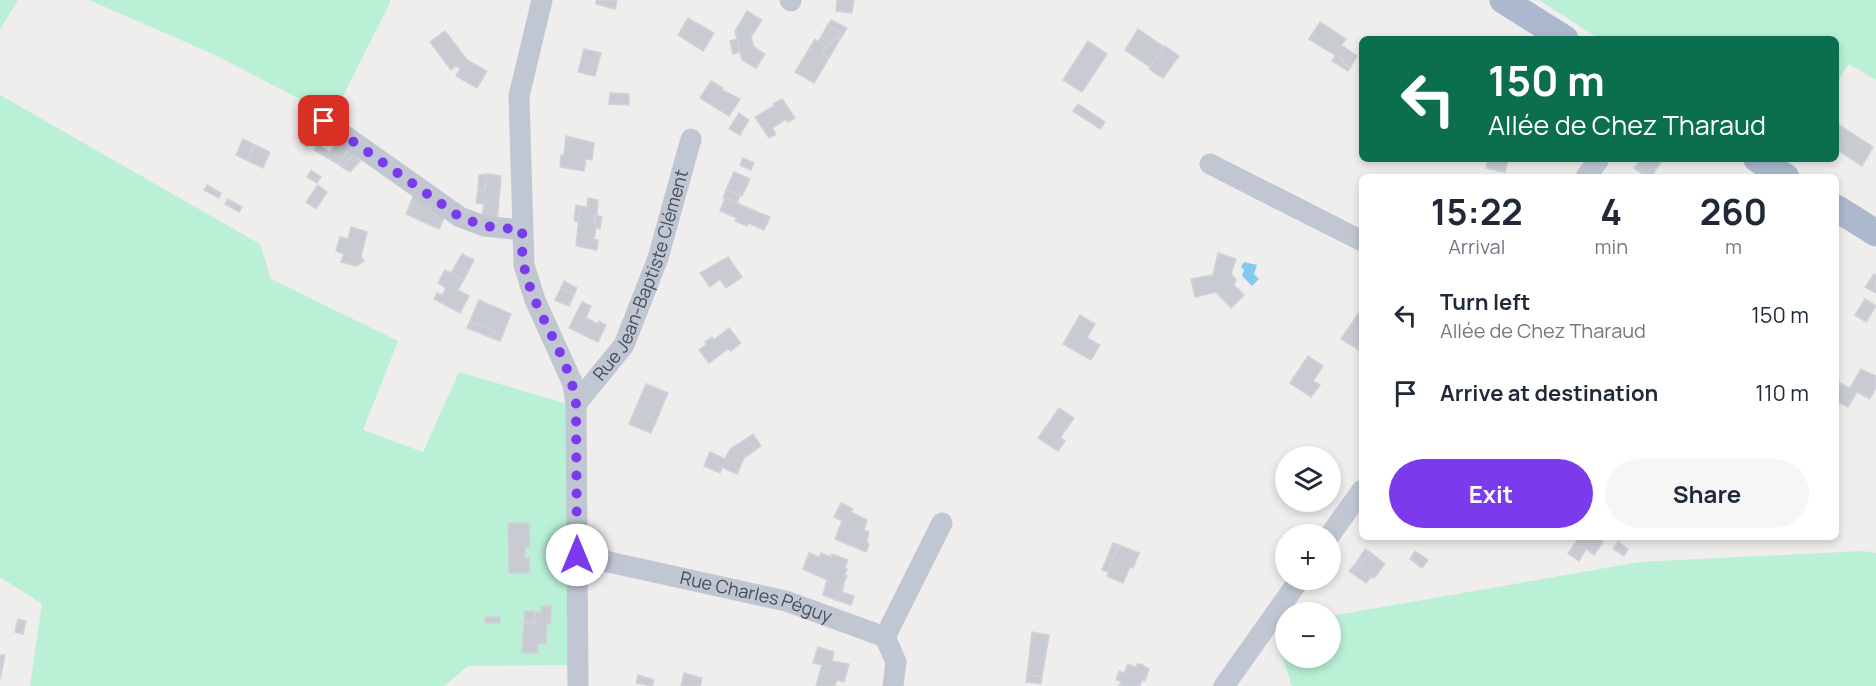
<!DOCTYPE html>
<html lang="en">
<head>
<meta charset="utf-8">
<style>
  body { margin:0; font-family:Manrope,sans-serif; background:#f6f6f7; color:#1f2937; height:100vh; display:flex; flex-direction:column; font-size:22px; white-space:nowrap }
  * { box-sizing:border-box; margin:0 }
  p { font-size:20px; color:#747a83 }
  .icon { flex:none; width:33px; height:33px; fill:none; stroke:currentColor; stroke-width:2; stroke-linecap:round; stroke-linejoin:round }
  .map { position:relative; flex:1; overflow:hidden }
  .details { position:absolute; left:1359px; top:174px; width:480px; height:366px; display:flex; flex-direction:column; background:#fff; border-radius:9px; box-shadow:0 3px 9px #0003 }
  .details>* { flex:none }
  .banner { position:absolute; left:1359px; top:36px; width:480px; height:126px; border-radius:9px; box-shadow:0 3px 9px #0003; background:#0b6e4f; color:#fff; overflow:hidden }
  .buttons { position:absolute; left:1275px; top:446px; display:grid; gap:12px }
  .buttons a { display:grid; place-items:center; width:66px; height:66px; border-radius:50%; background:#fff; box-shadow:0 3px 9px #0003; font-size:30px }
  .pin { position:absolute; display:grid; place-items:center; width:51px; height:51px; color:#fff; margin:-26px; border-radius:12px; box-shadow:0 3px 9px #0006 }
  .me { position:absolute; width:66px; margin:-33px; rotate:0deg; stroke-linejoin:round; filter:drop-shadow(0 0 4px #0008) }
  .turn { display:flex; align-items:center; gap:21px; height:126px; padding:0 30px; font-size:27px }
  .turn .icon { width:78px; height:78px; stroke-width:2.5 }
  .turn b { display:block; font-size:42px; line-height:51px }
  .eta { display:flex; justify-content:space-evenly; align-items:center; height:102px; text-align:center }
  .eta b { font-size:36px; font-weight:700; line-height:42px }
  .button { display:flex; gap:12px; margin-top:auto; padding:12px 30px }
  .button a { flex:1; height:69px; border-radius:36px; background:#7c3aed; color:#fff; font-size:24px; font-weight:700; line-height:69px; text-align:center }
  .button a+a { background:#f6f6f7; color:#1f2937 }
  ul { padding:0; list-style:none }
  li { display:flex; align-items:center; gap:18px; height:78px; padding:0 30px }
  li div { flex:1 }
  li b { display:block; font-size:22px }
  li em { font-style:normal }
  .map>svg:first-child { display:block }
</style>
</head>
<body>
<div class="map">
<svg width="1876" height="686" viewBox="0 0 1876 686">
  <rect width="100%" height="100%" fill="#f0eded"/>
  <g fill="#b9f0d6">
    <polygon points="0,0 18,0 0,29"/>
    <polygon points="89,0 390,0 389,5 333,116 213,54"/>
    <polygon points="1539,0 1876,0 1876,80 1849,64 1836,84 1836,39 1600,39"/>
    <polygon points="0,95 260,244 271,279 398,341 363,430 423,452 459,372 571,405 568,665 468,666 444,686 30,686 42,604 0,577"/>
    <polygon points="1863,551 1876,553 1876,686 1292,686 1275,636 1285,630 1286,657 1330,657 1331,616 1640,562"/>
  </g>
  <polygon fill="#84c9ee" points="1244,262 1257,265 1254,274 1259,279 1252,286 1242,276 1244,270 1241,267"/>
  <g fill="#c9cbd3" stroke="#d1d2d9" stroke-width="1.5">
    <polygon points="596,0 617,0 615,9 596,4"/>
    <polygon points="837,0 854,0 852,13 836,11"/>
    <polygon points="747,11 762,20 751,37 754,47 765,54 756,68 742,60 735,31"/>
    <polygon points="688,18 714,33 703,51 678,35"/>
    <polygon points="831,20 847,28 843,35 827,26"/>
    <polygon points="1320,22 1346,39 1341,45 1357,56 1350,68 1342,62 1343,60 1309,39"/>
    <polygon points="827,26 843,35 840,39 836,37 832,44 821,37"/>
    <polygon points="1138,29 1164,47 1150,67 1125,50"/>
    <polygon points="445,31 467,60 487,71 477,88 456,76 460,68 456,66 451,70 430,42"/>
    <polygon points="821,37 832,44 836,37 840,39 829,58 822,54 826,47 818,41"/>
    <polygon points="737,39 740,52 733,54 730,41"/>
    <polygon points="815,39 826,47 822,54 829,58 814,83 795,72"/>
    <polygon points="1088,41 1107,54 1082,92 1063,80"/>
    <polygon points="1165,46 1179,56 1163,78 1149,69"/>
    <polygon points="584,49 601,53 595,76 578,72"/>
    <polygon points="1336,55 1343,60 1342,62 1350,68 1348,71 1332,61"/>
    <polygon points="711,81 723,88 722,90 740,99 729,116 700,98"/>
    <polygon points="610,93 629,94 629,105 609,104"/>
    <polygon points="782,99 795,118 788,122 786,119 772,128 776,134 769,138 755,117 774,106 773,104"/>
    <polygon points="1078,104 1105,122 1100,129 1073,111"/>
    <polygon points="739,113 749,120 740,135 729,129"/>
    <polygon points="1836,123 1873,147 1862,166 1836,149"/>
    <polygon points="306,133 313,136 307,147 300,142"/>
    <polygon points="566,136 594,143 592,160 586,159 584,171 560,167 561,155 564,155"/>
    <polygon points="243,139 255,145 246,160 236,155"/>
    <polygon points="341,141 349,149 338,164 314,150 318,144 329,152"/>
    <polygon points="255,145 270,152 263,168 246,160"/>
    <polygon points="349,149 354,154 342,167 338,164"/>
    <polygon points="354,154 360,161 350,172 342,167"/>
    <polygon points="743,158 754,163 751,170 740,165"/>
    <polygon points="1488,159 1508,159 1505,172 1486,168"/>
    <polygon points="1641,159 1657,159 1661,162 1651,177 1647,177 1634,168"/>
    <polygon points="311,170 321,177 317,183 307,177"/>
    <polygon points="734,172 750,179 742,196 726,190"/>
    <polygon points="487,174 485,191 478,190 479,175"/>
    <polygon points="487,174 501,176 497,222 482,219 484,204 476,203 478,190 485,191"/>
    <polygon points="207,185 221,193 219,198 204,190"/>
    <polygon points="318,185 327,192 316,209 306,202"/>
    <polygon points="726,190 740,195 737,203 723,198"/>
    <polygon points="414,194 447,212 439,229 406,214"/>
    <polygon points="588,198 598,200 597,216 595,215 594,223 597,223 594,239 598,240 597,250 576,246 580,206 587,207"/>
    <polygon points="725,198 770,217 764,230 748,223 747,226 735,221 737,218 720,211"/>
    <polygon points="228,199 242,207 239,212 225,204"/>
    <polygon points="576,205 580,206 578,222 574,221"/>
    <polygon points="595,215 602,217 600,229 596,227 597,223 594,223"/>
    <polygon points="351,227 367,232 361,257 364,261 356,266 341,262 344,254 336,251 340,237 348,239"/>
    <polygon points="1218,253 1236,259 1231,274 1236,280 1234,285 1244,295 1231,308 1216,292 1195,297 1191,279 1213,275"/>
    <polygon points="462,254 474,260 464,279 451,273"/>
    <polygon points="728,257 742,277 726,288 720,279 710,287 700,273"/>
    <polygon points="445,270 464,279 458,290 469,296 460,313 434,299 437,293 442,295 446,288 438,283"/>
    <polygon points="1874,274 1876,275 1876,293 1865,287"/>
    <polygon points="564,281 577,288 574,295 561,288"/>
    <polygon points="561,288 574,295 569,306 555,300"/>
    <polygon points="1865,299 1876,306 1866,322 1855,315"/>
    <polygon points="479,300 511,314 500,341 492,338 495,331 470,321"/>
    <polygon points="582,302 591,306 586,318 598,324 599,321 606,325 598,342 569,328"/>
    <polygon points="1362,308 1362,346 1359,350 1341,339"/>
    <polygon points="1080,315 1095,324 1087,338 1100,345 1091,360 1063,344"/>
    <polygon points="470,321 495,331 492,338 467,328"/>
    <polygon points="729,328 741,343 731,351 728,349 709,363 699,350 707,344 705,342 712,337 714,340"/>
    <polygon points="1308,356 1323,366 1313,381 1320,385 1311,397 1290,383"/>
    <polygon points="1861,369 1876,376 1876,387 1870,399 1857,392 1848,407 1836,401 1836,390 1840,383 1850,388"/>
    <polygon points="646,384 668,393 651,433 629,424"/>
    <polygon points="1059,408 1074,418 1060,438 1065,441 1058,451 1038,438"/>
    <polygon points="753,434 761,446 755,450 746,439"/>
    <polygon points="746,439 755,450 746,457 745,456 737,474 722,467 720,473 704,466 710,452 725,459 730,449"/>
    <polygon points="841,503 853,509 851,512 867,520 864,530 869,532 867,541 869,545 866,552 835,539 842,521 834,517"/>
    <polygon points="508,523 529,523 530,547 525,547 525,558 529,558 530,573 509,573"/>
    <polygon points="1579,537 1596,537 1603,542 1594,555 1582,546 1580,549 1574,545"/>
    <polygon points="1618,542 1628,549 1624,556 1613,549"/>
    <polygon points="1113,543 1119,545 1108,572 1102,570"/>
    <polygon points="1119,545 1139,553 1133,568 1130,567 1123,583 1107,576"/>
    <polygon points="1574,545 1580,549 1582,546 1586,549 1579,561 1568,553"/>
    <polygon points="1365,549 1370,552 1360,566 1356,563"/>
    <polygon points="1415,551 1428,560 1422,568 1410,559"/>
    <polygon points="1370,552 1385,564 1374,578 1371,577 1366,583 1349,571 1356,563 1360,566"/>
    <polygon points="809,553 819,557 821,553 831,557 832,554 848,560 845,568 847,569 845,575 847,576 836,600 823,595 827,580 803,569"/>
    <polygon points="842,585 844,586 842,592 854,596 851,605 836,600"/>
    <polygon points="541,606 551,606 551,624 547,623 546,644 538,643 538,653 522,653 524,623 534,623 535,611 541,612"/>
    <polygon points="524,611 535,611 534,623 524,623"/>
    <polygon points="485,617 500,617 500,624 485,623"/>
    <polygon points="18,619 26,621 23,634 15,632"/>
    <polygon points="1032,632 1049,635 1042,677 1027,675"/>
    <polygon points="818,647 834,652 832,661 849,664 844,682 837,680 835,686 816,686 822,665 813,663"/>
    <polygon points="0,655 5,655 0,679"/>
    <polygon points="1128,664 1136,668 1137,664 1141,664 1149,669 1145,681 1142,680 1140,686 1119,686 1121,681 1116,680 1119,671 1124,673"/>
    <polygon points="684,673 702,678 700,686 681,686"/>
    <polygon points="638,675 654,680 652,686 636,683"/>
    <polygon points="1027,675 1042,677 1041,684 1026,682"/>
  </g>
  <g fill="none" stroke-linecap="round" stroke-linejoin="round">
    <g stroke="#c0c7d3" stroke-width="21">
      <polyline points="542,0 519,96 524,265 535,300 573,384 576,404 578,686"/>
      <polyline points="790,0 791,1"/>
      <polyline points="324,121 460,217 484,226 522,230"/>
      <polyline points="1210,164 1362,241"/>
      <polyline points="1586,177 1599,159"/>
      <path id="s1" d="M576 404 624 345 658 258 691 139"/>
      <polyline points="1330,535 1362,490"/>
      <path id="s2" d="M577 555 786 601 885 637 896 662 893 686"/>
      <polyline points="885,637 942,523"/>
      <polyline points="1224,686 1300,579"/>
    </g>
    <g stroke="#abb8cd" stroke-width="27">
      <polyline points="1503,0 1565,39"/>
      <polyline points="1757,159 1786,177"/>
      <polyline points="1836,208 1876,233"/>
    </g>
  </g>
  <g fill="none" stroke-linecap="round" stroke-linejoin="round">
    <path stroke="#7c3aed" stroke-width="10" stroke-dasharray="0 18" d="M324 121 460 217 484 226 522 230C523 241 521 255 524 266 534 315 570 355 576 404L577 555"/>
  </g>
  <g text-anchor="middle" stroke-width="6" stroke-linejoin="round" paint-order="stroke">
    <g font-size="18" fill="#454d5b" stroke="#fff">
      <text dy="6" stroke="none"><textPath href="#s1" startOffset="147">Rue Jean-Baptiste Clément</textPath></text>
      <text dy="6" stroke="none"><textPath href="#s2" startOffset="184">Rue Charles Péguy</textPath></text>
    </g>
  </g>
</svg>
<div class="buttons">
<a><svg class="icon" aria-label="layers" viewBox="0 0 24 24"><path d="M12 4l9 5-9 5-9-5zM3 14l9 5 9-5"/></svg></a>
<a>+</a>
<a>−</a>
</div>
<div class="pin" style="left:324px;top:121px;background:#d93025"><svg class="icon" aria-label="arrive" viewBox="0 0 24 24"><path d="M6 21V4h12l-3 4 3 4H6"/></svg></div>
<svg class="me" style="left:577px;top:555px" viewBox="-20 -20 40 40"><circle r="19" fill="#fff"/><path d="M0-13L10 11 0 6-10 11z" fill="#7c3aed"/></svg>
<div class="banner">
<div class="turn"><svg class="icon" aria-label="left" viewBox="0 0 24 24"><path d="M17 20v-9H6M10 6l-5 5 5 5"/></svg><div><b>150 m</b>Allée de Chez Tharaud</div></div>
</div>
<section class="details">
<div class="eta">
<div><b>15:22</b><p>Arrival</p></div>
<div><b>4</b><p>min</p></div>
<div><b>260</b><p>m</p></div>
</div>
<ul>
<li><svg class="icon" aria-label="left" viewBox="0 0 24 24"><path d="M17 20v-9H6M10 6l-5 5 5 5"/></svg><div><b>Turn left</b><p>Allée de Chez Tharaud</p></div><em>150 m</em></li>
<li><svg class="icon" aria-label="arrive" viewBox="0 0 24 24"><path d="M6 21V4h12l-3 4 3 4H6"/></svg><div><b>Arrive at destination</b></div><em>110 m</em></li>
</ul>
<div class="button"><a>Exit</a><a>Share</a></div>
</section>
</div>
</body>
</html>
